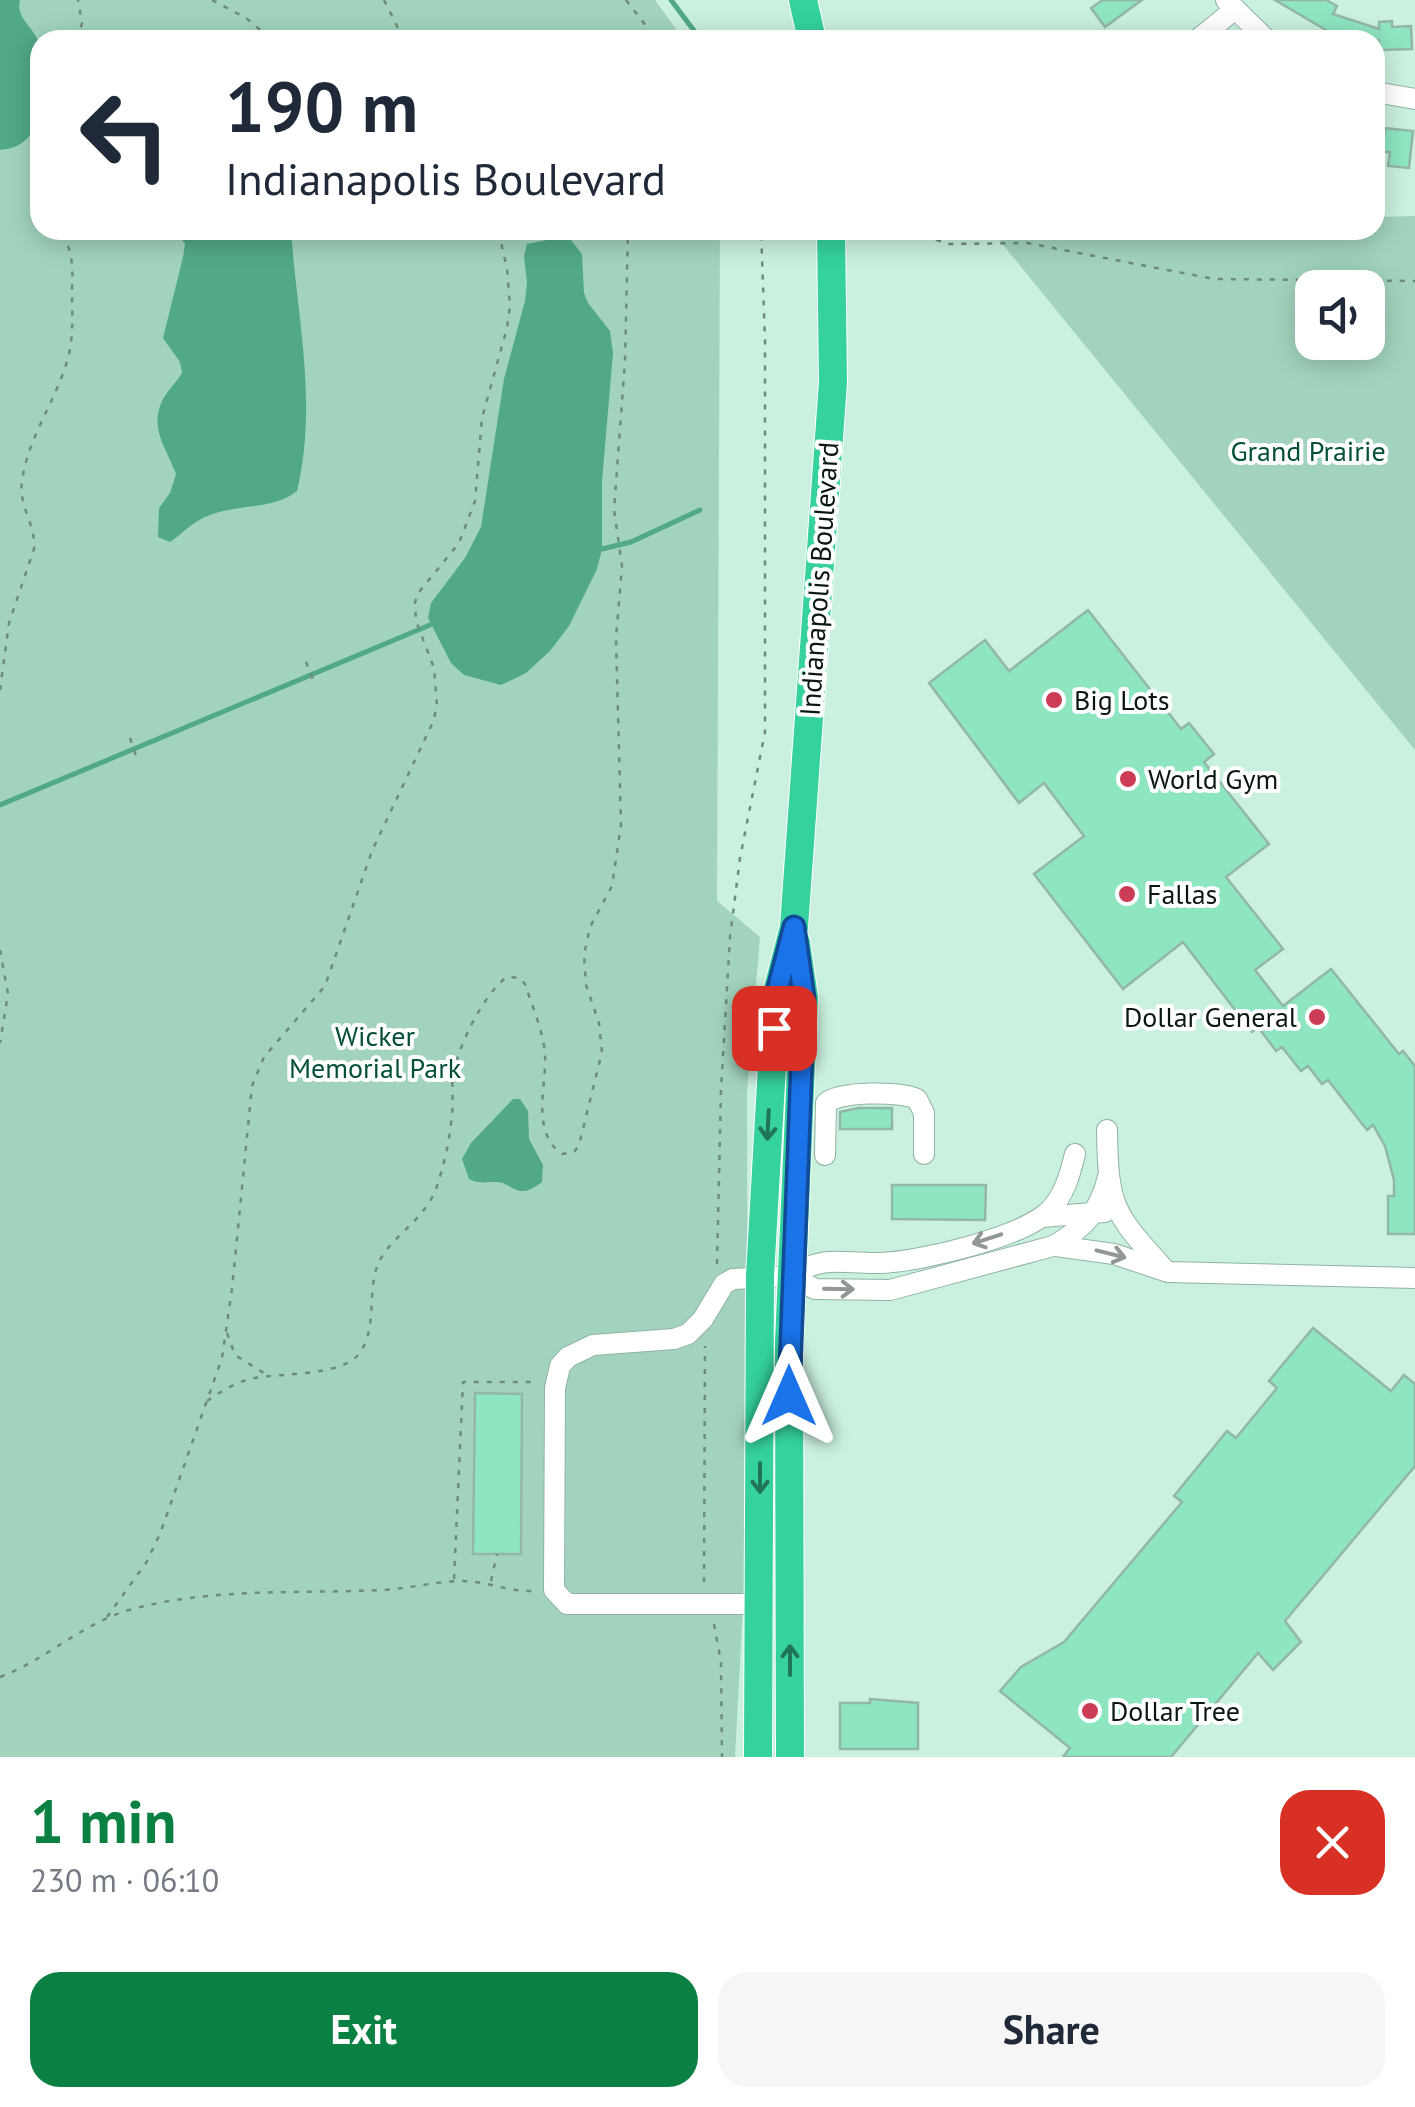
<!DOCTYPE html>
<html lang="en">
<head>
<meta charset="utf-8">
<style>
  body { margin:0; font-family:"PT Sans",sans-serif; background:#f6f6f7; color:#1f2937; height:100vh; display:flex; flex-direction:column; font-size:38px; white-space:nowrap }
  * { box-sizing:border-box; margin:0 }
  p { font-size:32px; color:#747a83 }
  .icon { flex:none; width:55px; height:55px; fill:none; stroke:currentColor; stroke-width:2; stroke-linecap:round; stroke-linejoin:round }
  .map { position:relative; height:1757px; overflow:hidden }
  .sheet { display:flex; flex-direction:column; background:#fff; flex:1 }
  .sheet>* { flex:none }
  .top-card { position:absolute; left:30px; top:30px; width:1355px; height:210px; border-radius:30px; box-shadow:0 5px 25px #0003; background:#fff; color:#1f2937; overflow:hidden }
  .buttons { position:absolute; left:1295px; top:270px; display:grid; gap:20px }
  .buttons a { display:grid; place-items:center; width:90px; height:90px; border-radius:20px; background:#fff; box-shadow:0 5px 25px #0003; font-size:50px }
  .pin { position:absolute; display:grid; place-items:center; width:85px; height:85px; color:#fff; margin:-42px; border-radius:20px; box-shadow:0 5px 15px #0006 }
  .me { position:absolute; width:110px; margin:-55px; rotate:0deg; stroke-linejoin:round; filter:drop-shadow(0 0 8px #0008) }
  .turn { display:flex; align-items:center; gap:35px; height:210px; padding:0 30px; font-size:45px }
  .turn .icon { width:130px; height:130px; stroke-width:2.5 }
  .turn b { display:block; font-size:70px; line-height:85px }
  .round { display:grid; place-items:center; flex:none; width:105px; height:105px; border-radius:30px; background:#f6f6f7 }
  .summary { display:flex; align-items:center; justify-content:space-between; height:170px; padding:0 30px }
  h1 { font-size:60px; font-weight:600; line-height:75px; color:#0b8043 }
  .cta { display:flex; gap:20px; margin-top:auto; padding:20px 30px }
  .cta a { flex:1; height:115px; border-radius:30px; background:#0b8043; color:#fff; font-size:40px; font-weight:600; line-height:115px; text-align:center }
  .cta a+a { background:#f6f6f7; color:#1f2937 }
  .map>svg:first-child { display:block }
</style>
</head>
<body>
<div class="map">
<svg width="1415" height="1757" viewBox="0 0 1415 1757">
  <rect width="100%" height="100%" fill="#caf0de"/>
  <g fill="#a2d4bd" fill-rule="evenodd">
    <polygon points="0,0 655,0 684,40 40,40 40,230 720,230 717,901 760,937 747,1092 748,1513 735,1757 0,1757"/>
    <path d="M1415 216V750L991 230H1375V217ZM1312 288H1368V342H1312Z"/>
  </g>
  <g fill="#51a986">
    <path d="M0 0H20C15 19 36 28 40 46 42 56 40 68 40 78 40 109 41 147 0 150Z"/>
    <path d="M175 230H291C297 319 318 402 297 491 274 510 237 504 210 515 191 522 184 533 170 542L158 537 159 508 170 493 176 474C167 449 149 429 162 401 167 391 176 383 182 373L180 362 163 338 183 257 185 244Z"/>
    <polygon points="561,237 571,240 582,254 584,293 588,303 610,331 613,353 602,481 602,549 597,569 569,626 550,651 526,673 501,685 464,675 451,663 428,618 431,603 465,558 481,527 504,379 525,301 527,283 524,256 527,244"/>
    <path d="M513 1099H520L528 1111 529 1139 543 1165 542 1182C515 1203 514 1181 494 1182 483 1182 480 1184 469 1179L462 1159 471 1143Z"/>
  </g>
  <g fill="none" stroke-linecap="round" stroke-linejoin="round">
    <g stroke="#51a986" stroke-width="5">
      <polyline points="671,0 701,40"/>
      <polyline points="602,549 631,542 700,510"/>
      <polyline points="0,805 430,625"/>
    </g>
  </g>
  <g fill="#8ee6c1" stroke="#93b7a6" stroke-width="2.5">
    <polygon points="1103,0 1142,0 1105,27 1091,8"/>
    <polygon points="1275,0 1326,0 1337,6 1333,14 1379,29 1379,22 1392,21 1392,27 1411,26 1412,49 1380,50 1379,40 1335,40 1336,36"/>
    <polygon points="1385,128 1413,131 1409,168 1388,166 1390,152 1382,152"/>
    <polygon points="1088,610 1181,729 1189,723 1214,754 1204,762 1269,844 1226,877 1283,949 1255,970 1283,1006 1331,969 1399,1054 1403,1051 1415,1066 1415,1234 1388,1234 1388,1196 1394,1196 1394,1180 1385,1146 1373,1125 1367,1130 1328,1080 1322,1084 1308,1066 1301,1071 1282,1047 1276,1051 1258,1027 1252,1032 1183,942 1123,989 1034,874 1084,836 1044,783 1019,803 929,683 985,640 1009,671"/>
    <polygon points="858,1108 892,1108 892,1129 840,1129 840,1112"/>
    <polygon points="892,1185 986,1185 985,1220 892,1219"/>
    <polygon points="1313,1328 1391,1391 1404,1375 1415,1384 1415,1466 1285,1621 1301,1642 1273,1670 1258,1653 1171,1757 1063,1757 1070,1748 1000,1691 1021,1667 1064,1642 1182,1502 1174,1496 1227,1431 1236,1438 1277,1388 1269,1381"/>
    <polygon points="475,1393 522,1394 521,1554 473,1554"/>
    <polygon points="870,1699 918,1703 918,1749 840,1749 840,1703 870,1703"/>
  </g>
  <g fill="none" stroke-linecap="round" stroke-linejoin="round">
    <g stroke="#90b4a3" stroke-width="22">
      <g id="minor">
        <polyline points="1226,0 1267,40"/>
        <polyline points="1197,40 1234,10"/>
        <polyline points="1375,92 1415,99"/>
        <path d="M1107 1130C1108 1209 1114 1213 1166 1271"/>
        <path d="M825 1155 826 1103C840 1091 900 1091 917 1099L924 1113V1154"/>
        <polyline points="1042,1217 1105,1212"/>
        <polyline points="1056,1246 1114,1254 1168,1272 1415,1278"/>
        <path d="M791 1276C825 1254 842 1264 880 1263 919 1262 1024 1237 1050 1210 1065 1194 1070 1174 1075 1154"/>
        <path d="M759 1604H567L554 1590 555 1388 560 1366 568 1357 593 1345 674 1339 688 1334 703 1319 724 1284 733 1279 791 1276 815 1289 890 1290 1053 1246C1085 1228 1099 1212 1108 1177"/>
      </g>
    </g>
    <g stroke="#fff" stroke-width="30">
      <g id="highway">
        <polyline points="803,0 812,40"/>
        <polyline points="758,1757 760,1276 776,996 794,927 833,382 831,230"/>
        <polyline points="790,1757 789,1342 804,998 796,943"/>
      </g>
    </g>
    <g stroke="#6f8a7e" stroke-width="2.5" stroke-dasharray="5 8" stroke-linecap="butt">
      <polyline points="212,0 246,18 272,40"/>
      <polyline points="384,0 404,40"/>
      <polyline points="626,0 657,40"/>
      <polyline points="78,40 82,23 78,0"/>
      <polyline points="912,230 947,244 1027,243 1214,279 1415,281"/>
      <polyline points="306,662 315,685"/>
      <path d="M0 690 9 623 34 549C36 524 18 506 22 481 28 437 56 401 68 358 74 336 72 312 72 289 73 268 73 247 59 230"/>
      <polyline points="130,738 138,762"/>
      <polyline points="0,950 8,994 0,1043"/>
      <polyline points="717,1264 721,1090 730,937 740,858 765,732 765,340 761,230"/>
      <polyline points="227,1333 235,1355 267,1375"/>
      <path d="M207 1401C222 1391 237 1381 255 1378 282 1373 340 1376 358 1355 378 1331 367 1294 377 1267 387 1238 422 1224 436 1189 444 1166 450 1139 452 1114 454 1102 451 1089 453 1076 457 1048 484 993 507 977L520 978 525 984C532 1006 543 1030 545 1054 547 1086 530 1131 562 1154L574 1152 579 1145 602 1052 599 1023 586 985 584 955 590 927 612 886 621 825 616 638 622 566 614 510 625 361 628 230"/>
      <polyline points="454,1579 463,1382 538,1382"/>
      <polyline points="491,1581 497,1554"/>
      <polyline points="704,1582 705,1346"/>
      <polyline points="107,1617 146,1563 160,1534 222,1358 232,1289 252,1086 264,1057 325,986 372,851 433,722 437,706 434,668 416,621 415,602 419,592 459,543 475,501 482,418 507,328 510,306 507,268 498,230"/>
      <polyline points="714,1624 721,1662 722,1757"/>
      <path d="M0 1677C46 1660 81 1624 129 1610 211 1587 298 1594 381 1590 407 1589 432 1582 458 1581 484 1580 508 1592 533 1591"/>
    </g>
    <use href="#minor" stroke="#fff" stroke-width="20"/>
    <use href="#highway" stroke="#35d29d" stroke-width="28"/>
  </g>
  <defs><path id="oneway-shaft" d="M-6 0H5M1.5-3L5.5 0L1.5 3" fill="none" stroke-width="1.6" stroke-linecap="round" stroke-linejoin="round" transform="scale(2.5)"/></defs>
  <g stroke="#207458">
    <use href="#oneway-shaft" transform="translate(768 1125) rotate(93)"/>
    <use href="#oneway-shaft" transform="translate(760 1478) rotate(90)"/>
    <use href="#oneway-shaft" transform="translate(790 1660) rotate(-90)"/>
  </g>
  <g stroke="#919794">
    <use href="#oneway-shaft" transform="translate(987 1239) rotate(162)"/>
    <use href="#oneway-shaft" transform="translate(1111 1254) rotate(14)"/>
    <use href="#oneway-shaft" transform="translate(839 1289) rotate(1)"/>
  </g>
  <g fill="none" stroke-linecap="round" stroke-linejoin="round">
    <g stroke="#114b97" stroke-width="25">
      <polyline id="route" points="774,1028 776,996 794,927 804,998 789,1396"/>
    </g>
    <use href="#route" stroke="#1a73e8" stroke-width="18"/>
  </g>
  <g fill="#cc3c55" stroke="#fff" stroke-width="4">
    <circle cx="1054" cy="700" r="10"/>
    <circle cx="1128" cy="779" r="10"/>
    <circle cx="1127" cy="894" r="10"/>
    <circle cx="1317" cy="1017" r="10"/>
    <circle cx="1090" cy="1711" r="10"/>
  </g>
  <g text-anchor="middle" stroke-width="8" stroke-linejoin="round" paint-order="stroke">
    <g font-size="28" fill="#034f38" stroke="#fff">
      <text x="1308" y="461">Grand Prairie</text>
      <text x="375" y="1046">Wicker<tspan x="375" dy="32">Memorial Park</tspan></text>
    </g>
    <g font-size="28" fill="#0a1712" stroke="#fff">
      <text transform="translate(819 579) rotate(-86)" y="10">Indianapolis Boulevard</text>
    </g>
    <g font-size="28" fill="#0a1712" stroke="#fff" text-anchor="start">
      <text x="1074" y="710">Big Lots</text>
      <text x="1148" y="789">World Gym</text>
      <text x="1147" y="904">Fallas</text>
      <text x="1297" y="1027" text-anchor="end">Dollar General</text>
      <text x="1110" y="1721">Dollar Tree</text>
    </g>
  </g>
</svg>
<div class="buttons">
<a><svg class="icon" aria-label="sound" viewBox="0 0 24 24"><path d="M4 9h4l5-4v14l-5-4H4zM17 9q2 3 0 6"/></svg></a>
</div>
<div class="pin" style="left:774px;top:1028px;background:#d93025"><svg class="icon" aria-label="arrive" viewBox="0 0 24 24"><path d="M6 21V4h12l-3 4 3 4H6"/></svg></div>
<svg class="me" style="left:789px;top:1396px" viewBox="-20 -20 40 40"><path d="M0-17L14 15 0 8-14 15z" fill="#1a73e8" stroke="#fff" stroke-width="4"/></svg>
<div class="top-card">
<div class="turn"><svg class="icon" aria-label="left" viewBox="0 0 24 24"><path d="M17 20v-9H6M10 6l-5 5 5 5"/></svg><div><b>190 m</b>Indianapolis Boulevard</div></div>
</div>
</div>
<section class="sheet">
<div class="summary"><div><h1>1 min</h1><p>230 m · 06:10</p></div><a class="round" style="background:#d93025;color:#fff"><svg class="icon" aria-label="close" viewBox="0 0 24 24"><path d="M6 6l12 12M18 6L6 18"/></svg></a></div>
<div class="cta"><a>Exit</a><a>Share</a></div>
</section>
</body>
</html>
